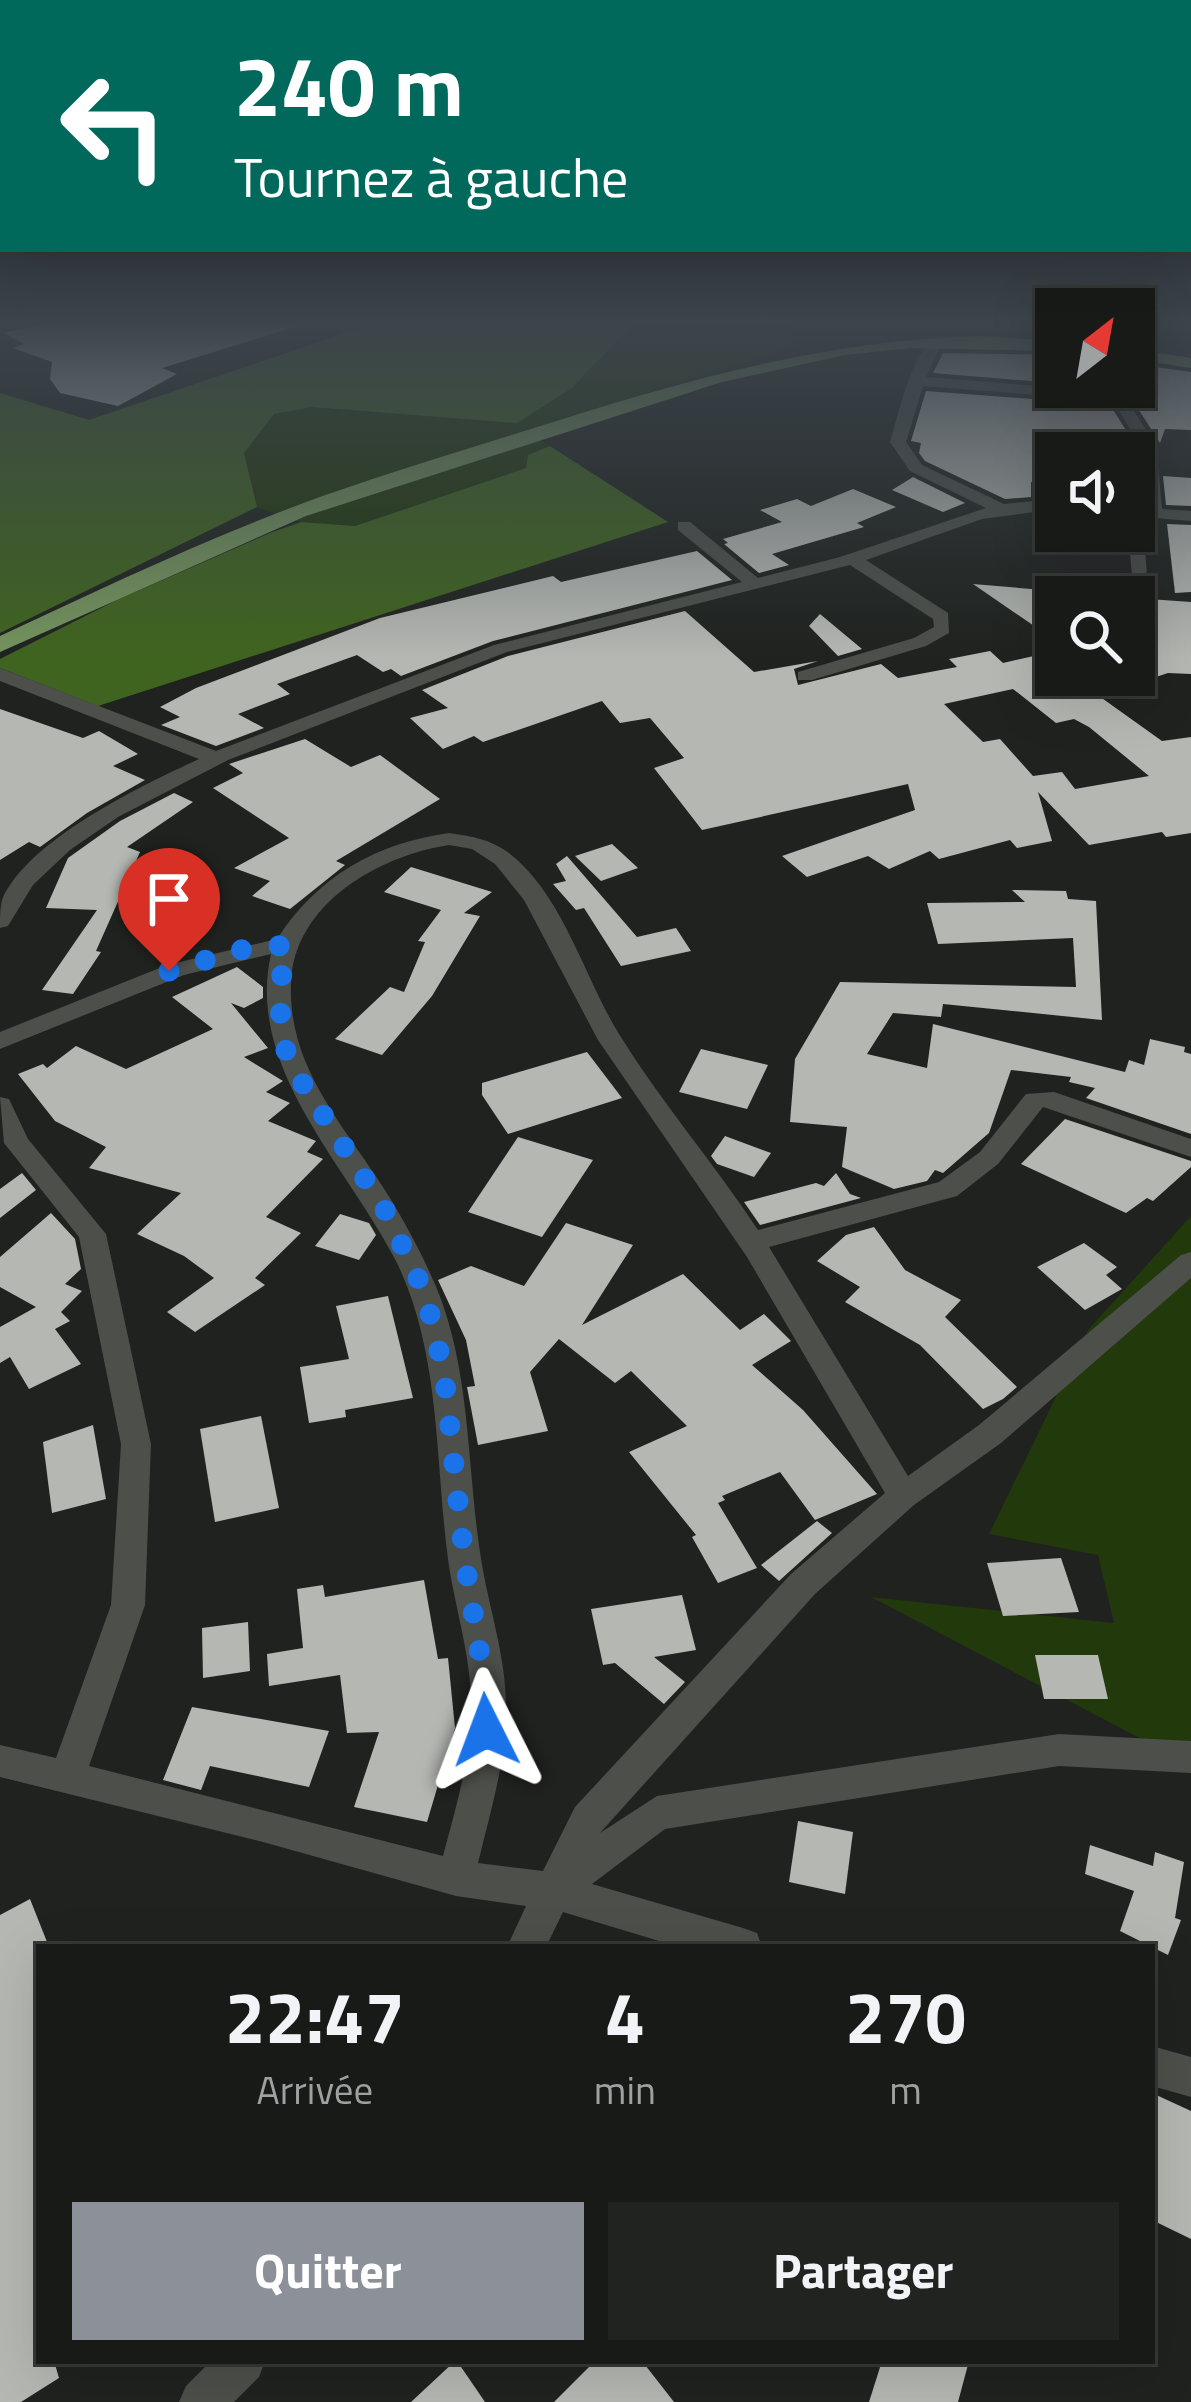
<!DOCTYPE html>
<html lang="fr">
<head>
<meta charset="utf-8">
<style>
  body { margin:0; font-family:"Titillium Web",sans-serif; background:#20231f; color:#f1f3f6; height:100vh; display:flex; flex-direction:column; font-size:45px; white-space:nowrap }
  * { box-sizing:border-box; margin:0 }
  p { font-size:39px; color:#9ea1a1 }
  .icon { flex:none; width:66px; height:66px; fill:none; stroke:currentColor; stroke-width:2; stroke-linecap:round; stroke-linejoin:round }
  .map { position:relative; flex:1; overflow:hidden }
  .drawer { position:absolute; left:36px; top:1944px; width:1119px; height:420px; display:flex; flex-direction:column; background:#171a16; border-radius:0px; box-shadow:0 12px 48px #0002,0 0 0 3px #363835 }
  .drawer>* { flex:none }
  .top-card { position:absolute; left:0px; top:0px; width:1191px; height:252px; box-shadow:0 12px 48px #0002,0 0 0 3px #363835; background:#00695c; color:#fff; overflow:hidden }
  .needle { width:78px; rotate:31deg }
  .fabs { position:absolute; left:1035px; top:288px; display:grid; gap:24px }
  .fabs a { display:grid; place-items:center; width:120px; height:120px; border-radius:0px; background:#171a16; box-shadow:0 12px 48px #0002,0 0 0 3px #363835; font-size:60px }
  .pin { position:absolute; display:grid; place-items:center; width:102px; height:102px; color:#fff; margin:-123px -51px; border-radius:50% 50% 50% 0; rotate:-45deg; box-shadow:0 0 12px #0007 }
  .pin .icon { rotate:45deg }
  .me { position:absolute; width:132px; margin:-66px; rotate:357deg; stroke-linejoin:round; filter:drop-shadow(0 0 9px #0008) }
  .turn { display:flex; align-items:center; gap:42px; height:252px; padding:0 36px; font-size:54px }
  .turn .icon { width:156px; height:156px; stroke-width:2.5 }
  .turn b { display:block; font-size:84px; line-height:102px }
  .eta { display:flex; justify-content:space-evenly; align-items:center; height:204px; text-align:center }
  .eta b { font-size:72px; font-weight:700; line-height:84px }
  .cta { display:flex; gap:24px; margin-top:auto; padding:24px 36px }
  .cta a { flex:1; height:138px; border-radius:0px; background:#8c9099; color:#fff; font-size:48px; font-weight:700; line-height:138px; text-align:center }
  .cta a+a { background:#20231f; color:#f1f3f6 }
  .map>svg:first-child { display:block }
</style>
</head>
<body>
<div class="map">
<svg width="1191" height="2402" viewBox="0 0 1191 2402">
  <rect width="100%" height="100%" fill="#1f221e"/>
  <g fill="#21390b">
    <polygon points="636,322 792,322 793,346 526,432 550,446 528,455 526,468 355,526 301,522 257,507 244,452 274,414 312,407 376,413 572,388"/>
    <polygon points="1191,1216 1191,1765 871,1597 1114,1623 1098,1555 989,1534 1089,1329"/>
  </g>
  <g fill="#3f641f">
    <polygon points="369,322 636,322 572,388 517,423 312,407 274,414 244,453 257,507 0,633 0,393 89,420 372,324"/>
    <polygon points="550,446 668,522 98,706 0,668 0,659 117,600 270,533 301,522 355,526 526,468 528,455"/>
  </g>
  <g fill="#b4b7b2" fill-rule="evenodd">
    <polygon points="52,322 298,322 298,326 162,368 177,374 118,406 60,393 50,379 52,362 13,348 24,344 4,333"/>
    <polygon points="943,353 1056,355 1056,383 933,373"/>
    <polygon points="1134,364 1191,372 1191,430 1165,429 1160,443 1130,396"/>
    <polygon points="926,391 1110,405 1136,446 1138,503 1134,503 1134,453 1056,452 1056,484 1031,482 1031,497 1005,499 925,461 919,453 921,443 911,441"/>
    <polygon points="1163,476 1191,478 1191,506 1166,505"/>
    <polygon points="913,477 965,503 943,512 892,490"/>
    <polygon points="853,489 896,507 857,523 864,527 772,554 789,565 759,573 724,544 728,543 723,539 782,522 760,510 797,499 811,506"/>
    <polygon points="1167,524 1191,525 1191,592 1175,593"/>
    <polygon points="697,551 732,580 493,641 401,676 391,669 383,672 357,655 277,684 290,694 238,714 264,728 216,746 161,725 180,717 160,707 196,688 380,618 553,576 561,582"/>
    <polygon points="973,584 1056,591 1056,641"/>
    <path d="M1134 598 1191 602V674L1168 673 1099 696 1162 741 1191 737V833L1166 837 1162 832 1089 845 1038 792 1052 841 1017 848 1010 840 939 859 930 851 889 869 868 856 807 877 782 856 915 810 908 784 702 830 654 768 684 758 650 718 620 723 602 701 483 742 474 736 443 749 410 718 448 708 422 690 508 656 685 611 754 672 818 661 794 669 798 685 881 664 898 678 957 667 949 659 990 651 1003 663 1056 651V686L1089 675H1134ZM1013 689 1056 723 1074 719 1089 727 1149 776 1075 789 1062 772 1033 776 1000 739 983 742 944 704Z"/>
    <polygon points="820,614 862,649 838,656 809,626"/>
    <polygon points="0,709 83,738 99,731 138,754 113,766 145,780 87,813 40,847 29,842 0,860"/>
    <polygon points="305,739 351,767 380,755 440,799 336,861 345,865 290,909 252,896 270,881 234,868 289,838 213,788 243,773 229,764"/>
    <polygon points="174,793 193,802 127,847 140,852 96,951 101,952 73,994 42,990 97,910 46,908 68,858 120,821"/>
    <polygon points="612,844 638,868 601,881 575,856"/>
    <polygon points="567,856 637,937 676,928 691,951 621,966 584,908 576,910 553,884 566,881 556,864"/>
    <polygon points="411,867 492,892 464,913 480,916 432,996 382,1055 335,1039 390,987 404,992 425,942 418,941 441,910 384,892"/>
    <polygon points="1012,890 1066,891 1068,899 1096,901 1102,1020 943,1004 941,1017 893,1013 867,1054 927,1068 933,1024 1125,1072 1129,1060 1144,1065 1150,1039 1185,1047 1184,1052 1191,1054 1191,1134 1086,1098 1095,1088 1069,1082 1071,1077 1011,1070 989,1133 943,1173 935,1170 927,1181 894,1189 842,1167 847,1127 790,1122 795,1059 840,982 1076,987 1073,938 938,944 927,903 1025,902"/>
    <polygon points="237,967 263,987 263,998 244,1008 231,1003 268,1048 244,1057 283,1081 266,1092 290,1103 268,1121 316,1141 307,1152 323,1159 266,1217 301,1233 255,1278 265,1285 195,1332 167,1312 214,1278 184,1256 137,1234 181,1193 89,1168 106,1147 55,1121 18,1074 43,1064 47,1068 76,1046 126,1069 213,1029 172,997"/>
    <polygon points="701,1049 768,1065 747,1109 679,1092"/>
    <polygon points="587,1052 622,1098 508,1134 482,1095 482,1083"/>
    <polygon points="1065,1119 1191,1161 1191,1167 1153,1201 1147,1198 1126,1213 1021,1164"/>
    <polygon points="725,1136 771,1153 754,1177 717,1164 711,1156"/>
    <polygon points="518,1137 593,1160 542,1237 468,1212"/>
    <polygon points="22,1173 36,1190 0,1218 0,1189"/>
    <polygon points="836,1173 850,1194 861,1198 760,1225 744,1202 816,1183 824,1186"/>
    <polygon points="51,1213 75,1239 81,1269 65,1284 82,1291 61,1312 70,1321 55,1329 81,1364 29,1389 10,1357 0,1363 0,1327 36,1307 0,1287 0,1257"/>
    <polygon points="340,1214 369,1223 376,1235 359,1260 315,1246"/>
    <polygon points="566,1223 633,1245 582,1325 683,1274 740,1330 764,1314 791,1341 752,1365 803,1410 877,1494 815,1520 780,1472 722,1496 725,1500 718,1503 757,1568 718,1583 692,1537 696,1535 629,1452 687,1426 631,1371 615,1383 559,1339 530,1372 548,1431 478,1445 467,1387 475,1386 466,1340 438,1280 471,1266 524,1286"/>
    <polygon points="874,1227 905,1270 961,1300 945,1317 1017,1387 1003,1399 983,1409 920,1345 845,1302 860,1287 817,1261 846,1235"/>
    <polygon points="1084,1243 1117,1267 1106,1275 1122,1289 1085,1310 1037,1267"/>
    <polygon points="388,1296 413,1398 345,1410 346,1417 309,1423 300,1367 349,1359 336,1306"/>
    <polygon points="261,1416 279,1508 215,1522 200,1429"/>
    <polygon points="93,1425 106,1499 52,1513 43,1442"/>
    <polygon points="817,1521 832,1533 779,1581 761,1565"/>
    <polygon points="1061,1558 1079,1612 1003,1616 987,1563"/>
    <polygon points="424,1580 438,1659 448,1658 455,1728 427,1822 354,1807 379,1732 347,1733 340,1675 269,1686 267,1654 303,1648 297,1589 323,1585 325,1597"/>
    <polygon points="682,1595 696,1650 654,1657 685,1682 664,1704 615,1663 603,1665 591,1609"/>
    <polygon points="248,1622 250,1671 203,1678 202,1628"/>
    <polygon points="1035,1655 1098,1655 1108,1699 1044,1699"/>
    <polygon points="192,1707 329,1731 309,1787 210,1766 201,1790 163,1780"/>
    <polygon points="798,1821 853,1832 845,1894 789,1882"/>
    <polygon points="1090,1845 1153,1866 1155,1852 1184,1862 1175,1918 1181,1920 1168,1955 1120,1931 1134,1891 1085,1874"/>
    <polygon points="30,1899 49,1947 39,1947 39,2361 54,2361 59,2378 21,2402 0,2402 0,1915"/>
    <polygon points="1152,2093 1191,2111 1191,2239 1152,2220"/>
    <polygon points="457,2361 485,2402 411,2402 455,2361"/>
    <polygon points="595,2361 642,2361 674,2402 554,2402"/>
    <polygon points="882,2361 969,2361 958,2402 869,2402"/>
  </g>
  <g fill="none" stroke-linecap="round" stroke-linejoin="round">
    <g fill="#4c4f4a" fill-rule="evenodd">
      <path d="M937 336 944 340 926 377 1112 392 1113 387H1127L1125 397 1156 445 1162 509 1191 511V521L1143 517 1148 591 1133 587 1128 531H1134V507L1145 508 1140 445 1113 401 923 386 906 442 922 465 1004 504 1056 499V509L982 519 866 560 948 613 949 633 926 646 812 680H798V672L914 638 934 627 933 619 850 565 507 652 228 760 118 817 70 850 33 885 8 926 0 928C0 919 0 908 2 900 27 840 143 785 199 759L0 681V668L216 751 494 645 742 582 678 530V522H690L758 578 840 557 986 508 910 471 890 442C900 410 910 355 937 336Z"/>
      <path d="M449 833C471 836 490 839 509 853 563 895 584 977 619 1034 661 1102 714 1163 758 1230L939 1182 980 1152 1026 1094 1054 1092 1191 1139V1157L1043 1107 998 1164 957 1196 769 1247 908 1476 979 1425 1181 1255 1191 1252V1278L1001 1443 914 1505 815 1594 600 1833 657 1796 1059 1734 1191 1741V1773L1059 1766 665 1829 592 1884 743 1928 757 1933 762 1947H679L563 1912 546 1947H507L526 1906 456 1896 263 1842 0 1777V1745L56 1758 111 1605 121 1444 79 1237 4 1143 0 1097 9 1099 28 1139 106 1234 151 1444 145 1605 89 1766 443 1856C455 1810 470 1762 471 1713 473 1661 455 1610 448 1559 435 1461 441 1354 397 1263 348 1166 245 1069 271 954L184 975 0 1049V1032L167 965 277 939C317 877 376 843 449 833ZM449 845 472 849 495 864 524 900 598 1040 747 1257 885 1493 791 1574 575 1807 543 1871 478 1863C490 1813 506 1762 506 1711 507 1659 489 1609 481 1559 466 1465 472 1361 430 1273 415 1240 397 1208 377 1178 336 1116 288 1062 291 983 294 904 378 856 449 845Z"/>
      <polygon points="1152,2046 1191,2057 1191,2097 1152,2086"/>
      <polygon points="211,2361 265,2361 259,2377 234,2402 179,2402 186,2386"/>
    </g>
    <g fill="#74935d" fill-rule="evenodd">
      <path d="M981 336 1056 341V351L911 348 845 355 722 382 306 516 0 652V636C96 591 193 545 293 507 367 479 443 457 518 433 674 383 816 341 981 336Z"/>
      <polygon points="1134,349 1191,358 1191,368 1134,359"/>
    </g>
  </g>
  <linearGradient id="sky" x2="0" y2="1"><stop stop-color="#111310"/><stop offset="0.49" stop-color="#3c444c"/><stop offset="1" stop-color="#3c444c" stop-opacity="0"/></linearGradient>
  <rect width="1191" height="658" fill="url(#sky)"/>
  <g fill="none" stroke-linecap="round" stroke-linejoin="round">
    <polyline stroke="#1a73e8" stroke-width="21" stroke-dasharray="0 37.8" points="169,971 240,950 286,945 280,988 281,1034 290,1064 384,1208 425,1293 444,1372 464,1556 489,1710 486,1730"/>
  </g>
</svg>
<div class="fabs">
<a><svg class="needle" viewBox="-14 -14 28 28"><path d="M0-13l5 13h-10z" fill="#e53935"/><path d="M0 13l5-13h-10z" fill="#9ea1a1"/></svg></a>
<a><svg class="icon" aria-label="sound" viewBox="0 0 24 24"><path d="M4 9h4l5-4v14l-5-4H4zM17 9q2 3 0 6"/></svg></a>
<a><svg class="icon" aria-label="search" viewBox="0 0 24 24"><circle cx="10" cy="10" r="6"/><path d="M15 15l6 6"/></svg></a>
</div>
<div class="pin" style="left:169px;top:971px;background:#d93025"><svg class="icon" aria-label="arrive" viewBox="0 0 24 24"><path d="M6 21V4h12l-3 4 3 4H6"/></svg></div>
<svg class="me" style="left:486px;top:1730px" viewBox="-20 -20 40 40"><path d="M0-17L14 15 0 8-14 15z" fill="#1a73e8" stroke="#fff" stroke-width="4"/></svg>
<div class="top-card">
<div class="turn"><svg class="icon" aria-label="left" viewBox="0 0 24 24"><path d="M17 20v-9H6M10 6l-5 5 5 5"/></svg><div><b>240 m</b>Tournez à gauche</div></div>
</div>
<section class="drawer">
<div class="eta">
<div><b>22:47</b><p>Arrivée</p></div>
<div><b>4</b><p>min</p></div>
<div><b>270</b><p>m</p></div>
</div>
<div class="cta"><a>Quitter</a><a>Partager</a></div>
</section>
</div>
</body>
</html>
